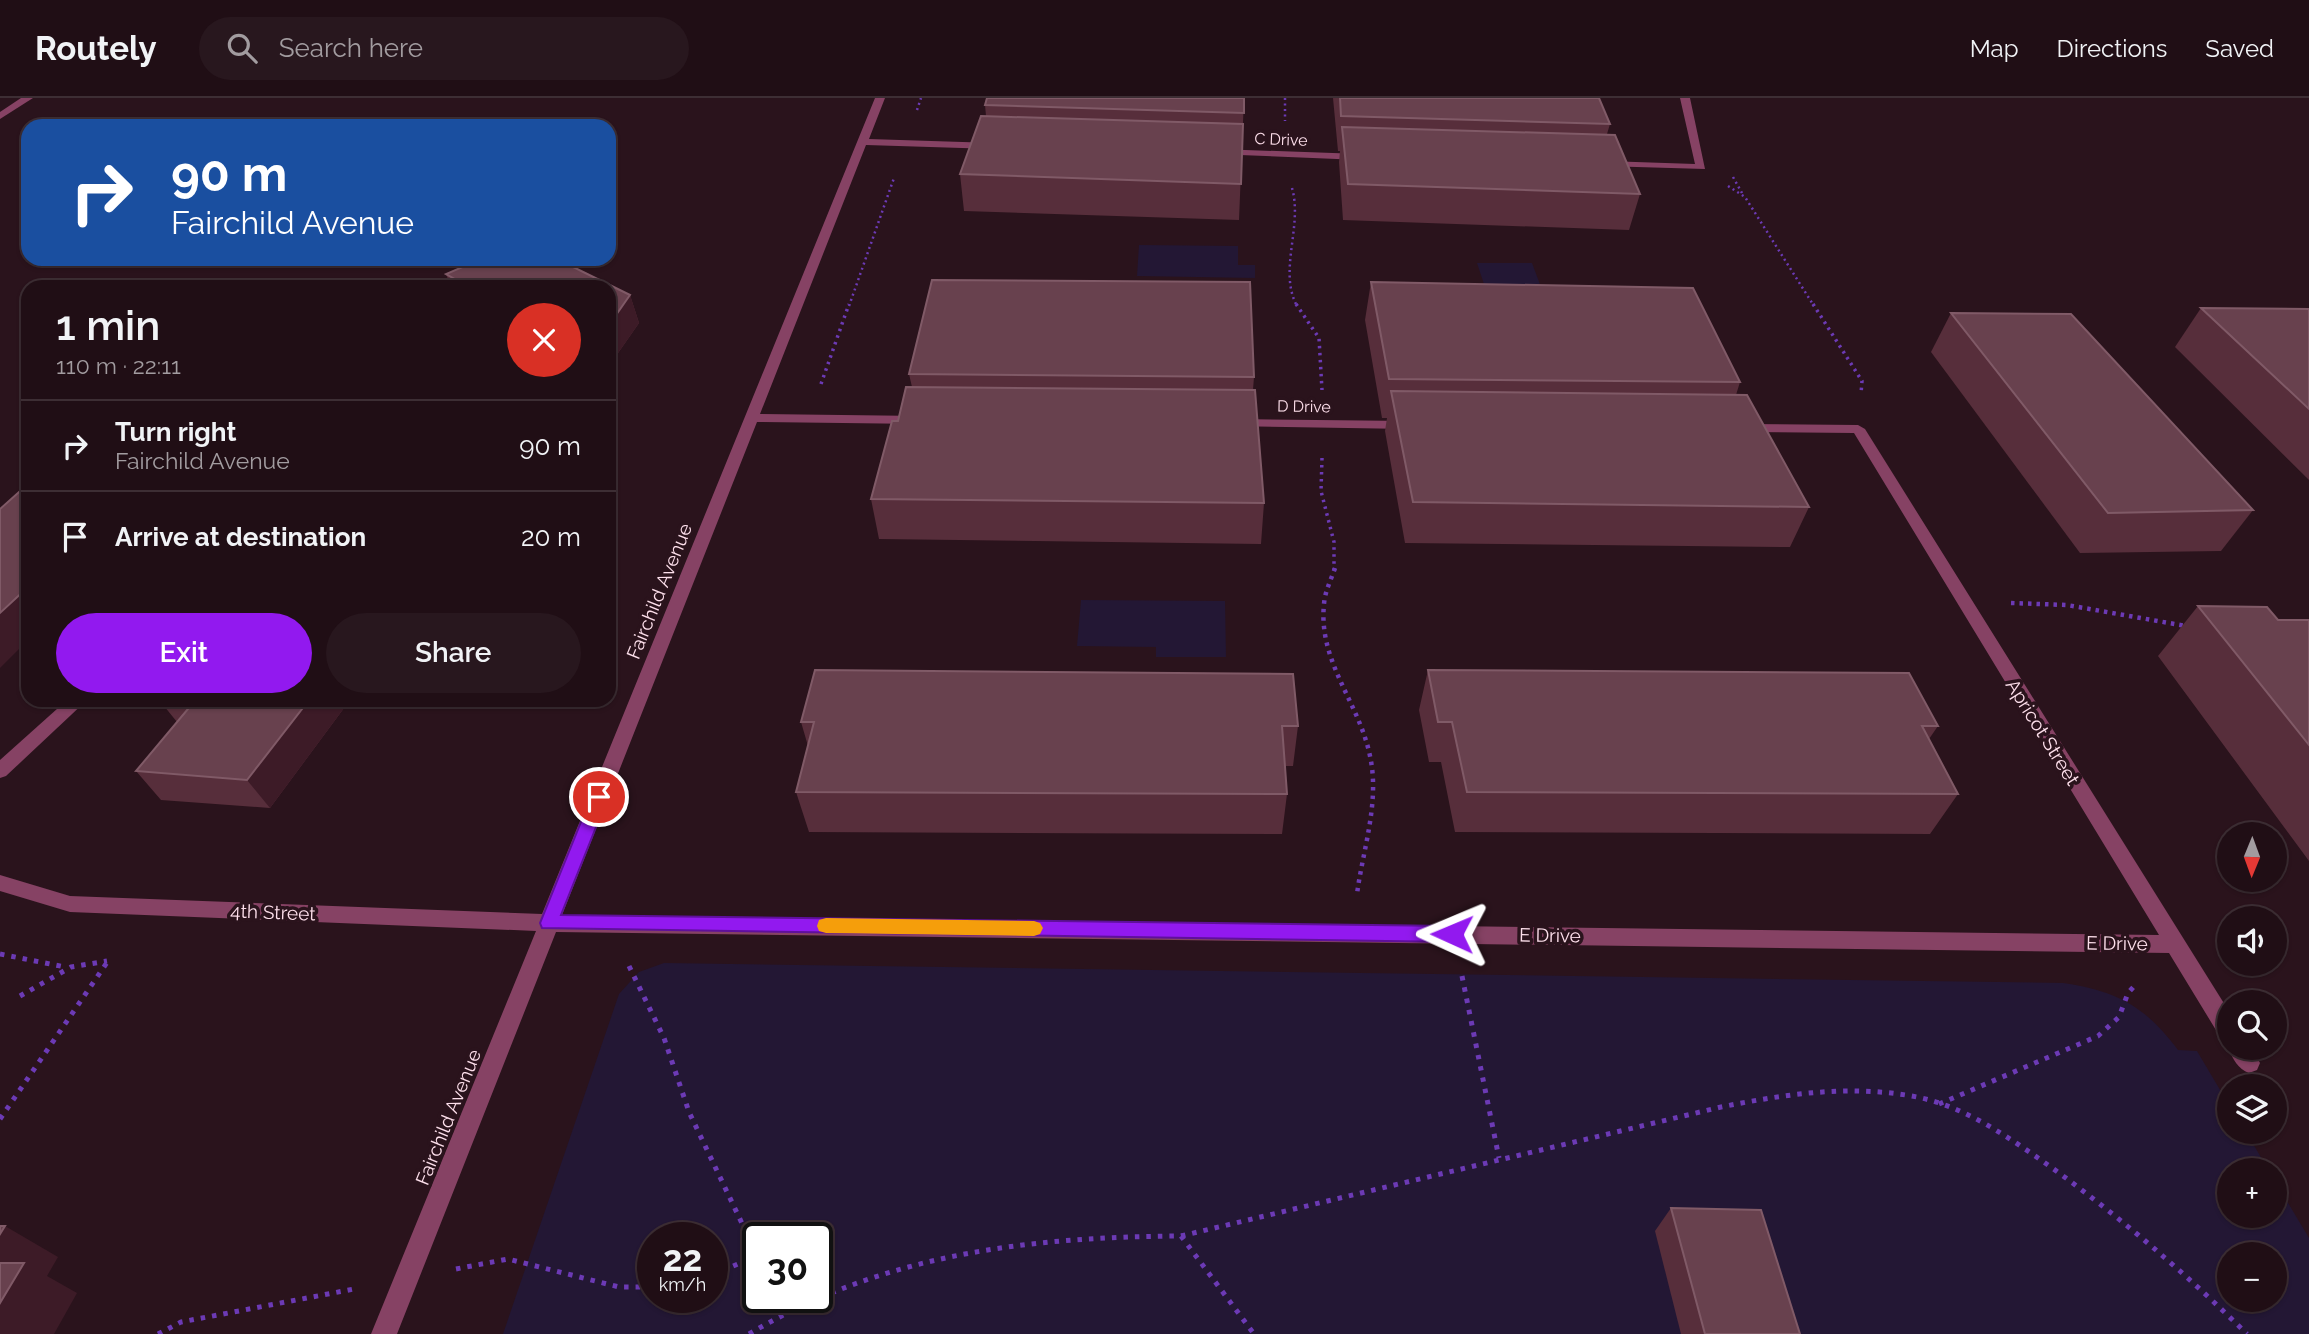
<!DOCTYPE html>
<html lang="en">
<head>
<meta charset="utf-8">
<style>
  body { margin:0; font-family:Raleway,sans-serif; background:#28171e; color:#f1f3f6; height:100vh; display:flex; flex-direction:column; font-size:26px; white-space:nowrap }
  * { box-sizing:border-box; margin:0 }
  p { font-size:23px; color:#a29ca0 }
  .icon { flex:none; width:38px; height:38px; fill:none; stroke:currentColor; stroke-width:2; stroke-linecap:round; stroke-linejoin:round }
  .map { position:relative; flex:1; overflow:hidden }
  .details { position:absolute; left:21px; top:182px; width:595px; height:427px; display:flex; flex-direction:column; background:#200e15; border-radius:21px; box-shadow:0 2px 5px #0004,0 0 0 2px #3d2e34 }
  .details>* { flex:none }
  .hud { position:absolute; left:21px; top:21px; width:595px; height:147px; border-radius:21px; box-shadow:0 2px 5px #0004,0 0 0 2px #3d2e34; background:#1a4fa0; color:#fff; overflow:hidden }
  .needle { width:46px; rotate:181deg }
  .tools { position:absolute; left:2217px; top:724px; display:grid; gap:14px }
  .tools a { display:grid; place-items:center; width:70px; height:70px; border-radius:50%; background:#200e15; box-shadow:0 2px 5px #0004,0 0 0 2px #3d2e34; font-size:35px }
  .speed { position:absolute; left:637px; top:1124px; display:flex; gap:14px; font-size:35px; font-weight:700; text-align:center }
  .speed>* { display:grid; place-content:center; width:91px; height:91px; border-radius:50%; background:#200e15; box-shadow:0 2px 5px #0004,0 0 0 2px #3d2e34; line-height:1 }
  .speed small { font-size:18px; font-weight:400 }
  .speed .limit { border:4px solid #111; border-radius:10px; background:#fff; color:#111 }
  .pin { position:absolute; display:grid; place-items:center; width:60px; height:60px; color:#fff; margin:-30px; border:4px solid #fff; border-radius:50%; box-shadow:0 2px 7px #0007 }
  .me { position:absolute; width:77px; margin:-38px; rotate:271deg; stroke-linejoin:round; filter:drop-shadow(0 0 5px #0008) }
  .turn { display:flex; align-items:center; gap:24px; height:147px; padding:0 35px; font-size:32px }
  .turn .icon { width:91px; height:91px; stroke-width:2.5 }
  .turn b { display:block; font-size:49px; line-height:60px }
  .round { display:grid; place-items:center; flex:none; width:74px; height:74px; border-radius:37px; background:#28171e }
  .head { display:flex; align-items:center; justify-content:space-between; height:119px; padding:0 35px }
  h1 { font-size:42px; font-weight:600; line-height:52px }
  .cta { display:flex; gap:14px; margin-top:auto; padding:14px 35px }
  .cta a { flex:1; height:80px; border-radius:42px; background:#9219ef; color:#fff; font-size:28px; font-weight:600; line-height:80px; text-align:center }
  .cta a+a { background:#28171e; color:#f1f3f6 }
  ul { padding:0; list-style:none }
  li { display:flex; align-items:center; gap:21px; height:91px; padding:0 35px; border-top:2px solid #3d2e34 }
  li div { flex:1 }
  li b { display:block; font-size:26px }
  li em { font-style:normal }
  header { display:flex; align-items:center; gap:42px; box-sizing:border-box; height:98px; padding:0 35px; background:#200e15; border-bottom:2px solid #3d2e34 }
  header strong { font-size:33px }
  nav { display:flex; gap:38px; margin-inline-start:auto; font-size:24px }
  .search { width:490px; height:63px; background:#28171e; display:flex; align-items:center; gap:18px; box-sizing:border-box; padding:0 24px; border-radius:38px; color:#a29ca0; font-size:26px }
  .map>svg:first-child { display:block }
</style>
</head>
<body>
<header>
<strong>Routely</strong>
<div class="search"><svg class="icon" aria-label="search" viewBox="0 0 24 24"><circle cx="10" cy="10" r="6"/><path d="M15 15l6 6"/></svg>Search here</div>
<nav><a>Map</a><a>Directions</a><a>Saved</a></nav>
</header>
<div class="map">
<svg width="2309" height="1236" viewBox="0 0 2309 1236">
  <rect width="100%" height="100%" fill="#2a131c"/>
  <g fill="#231734" fill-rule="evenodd">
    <polygon points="1139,147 1238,148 1238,167 1255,167 1255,180 1137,178"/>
    <polygon points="1477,165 1532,165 1541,189 1485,189"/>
    <polygon points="1081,502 1225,503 1226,559 1156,559 1156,549 1077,548"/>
    <path d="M664 865 2063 885C2117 893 2145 908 2178 952L2197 953 2229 1007 2230 1034H2246L2269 1073H2230V1118H2275V1083L2309 1140V1236H503L619 896 639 874ZM653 1139H712V1199H653ZM758 1139H817V1199H758ZM2230 1157H2275V1202H2230Z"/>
  </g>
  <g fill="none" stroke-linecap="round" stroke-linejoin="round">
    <g stroke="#6c3ab5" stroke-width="2.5" stroke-dasharray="2 3.5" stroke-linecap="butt">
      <polyline points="1285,0 1285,23"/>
      <polyline points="917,12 921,0"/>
      <polyline points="1733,79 1742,95"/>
      <polyline points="1728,88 1745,99 1814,208"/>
      <path d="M1292 90C1303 128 1278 173 1297 208"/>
      <polyline points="849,208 894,80"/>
    </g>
    <g stroke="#6c3ab5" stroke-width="3.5" stroke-dasharray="2.5 4.5" stroke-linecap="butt">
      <polyline points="1296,206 1319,240 1322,292"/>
      <polyline points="1813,206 1862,283 1861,296"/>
      <polyline points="821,286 849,206"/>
      <polyline points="1322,360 1321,393 1334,444 1334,472"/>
    </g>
    <g stroke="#6c3ab5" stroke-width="4.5" stroke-dasharray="3.5 5" stroke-linecap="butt">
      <path d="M1335 470C1331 482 1325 493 1324 506 1318 564 1359 604 1370 658 1380 704 1363 751 1357 796"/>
      <polyline points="2011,505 2067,507 2186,528"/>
    </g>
    <g stroke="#6c3ab5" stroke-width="5" stroke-dasharray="4.5 7" stroke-linecap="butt">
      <polyline points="0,856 65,869"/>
      <polyline points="629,868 664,940 689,1014 758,1159"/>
      <polyline points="1462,878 1499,1060"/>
      <polyline points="20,898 71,869 107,863"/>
      <polyline points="1939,1006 2098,938 2119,919 2128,895 2137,885"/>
      <polyline points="0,1021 108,863"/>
      <path d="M1181 1138 1721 1009C1786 996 1851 986 1917 999 1966 1009 2008 1039 2048 1067 2119 1118 2185 1175 2247 1236"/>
      <polyline points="456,1171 508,1161 619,1189 653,1189"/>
      <polyline points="712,1177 757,1158"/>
      <polyline points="787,1199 795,1210"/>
      <polyline points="158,1236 181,1224 354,1191"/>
      <path d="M749 1236C884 1156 1027 1139 1181 1138L1254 1236"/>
    </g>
    <g fill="#864264" fill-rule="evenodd">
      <polygon points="21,0 33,0 0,21 0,14"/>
      <polygon points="875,0 885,0 869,41 994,45 999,48 994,51 866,47 760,316 922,318 929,322 922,326 757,324 562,817 2159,837 1854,335 1741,334 1734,330 1741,326 1858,327 1865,331 2230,915 2230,945 2222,942 2169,855 556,834 397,1236 371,1236 536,833 70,814 0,793 0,777 70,798 542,816"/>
      <polygon points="1680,0 1690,0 1705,71 1602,68 1601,66 1606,63 1695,66"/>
      <polygon points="1218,51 1361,56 1366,59 1361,62 1214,56 1213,54"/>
      <polygon points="1234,321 1409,323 1416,327 1409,331 1229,328 1229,322"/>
      <polygon points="67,602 87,602 6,678 0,680 0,662"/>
      <path d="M2230 947V950H2252L2260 965 2257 972 2249 975C2238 971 2233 961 2228 950Z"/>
    </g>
  </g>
  <g fill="#572e3b">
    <polygon points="1244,0 1239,122 964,113 960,76 986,18 985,7"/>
    <polygon points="1333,0 1599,0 1610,26 1607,36 1640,96 1629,132 1343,122 1339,64 1340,53 1338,53"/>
    <polygon points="481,161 557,161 630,197 639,225 609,268 609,189 451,189 446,176"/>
    <polygon points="1371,184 1740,284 1736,297 1809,409 1790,449 1405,445 1385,333 1387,320 1382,320 1365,222"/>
    <polygon points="2201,210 2309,211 2309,382 2175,249"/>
    <polygon points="1951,215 2253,412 2221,453 2080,455 1931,254"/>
    <polygon points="909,276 1254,279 1253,292 1264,405 1261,446 879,441 871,401 898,323 912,289"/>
    <polygon points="2198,508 2278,522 2309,522 2309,763 2158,558"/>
    <polygon points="1428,572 1938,628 1929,641 1958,696 1930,736 1455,734 1441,664 1429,664 1419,612"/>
    <polygon points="160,603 347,606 270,710 161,702 136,673 177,624"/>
    <polygon points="801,624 1298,628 1293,668 1285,668 1287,696 1282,736 809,734 796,694 808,648"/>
    <polygon points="1671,1110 1800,1236 1681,1236 1655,1133"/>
  </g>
  <g fill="#3d1b27">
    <polygon points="630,197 639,225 609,268 609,227"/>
    <polygon points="28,489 28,542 0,570 0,515"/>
    <polygon points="309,602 345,602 347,606 270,710 247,682"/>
    <polygon points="5,1128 58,1159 47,1178 77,1195 54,1236 0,1236 0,1136"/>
  </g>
  <g fill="#68414e" stroke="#805a67" stroke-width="2">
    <polygon points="987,0 1244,0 1244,15 985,7"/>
    <polygon points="1340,0 1599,0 1610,26 1341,18"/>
    <polygon points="981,18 1243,26 1241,86 960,76"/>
    <polygon points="1342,29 1615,37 1640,96 1348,86"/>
    <polygon points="481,161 557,161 630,197 609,227 609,189 469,189 446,176"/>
    <polygon points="932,182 1250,184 1254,279 909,276"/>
    <polygon points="1371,184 1693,190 1740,284 1389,281"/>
    <polygon points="2201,210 2309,211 2309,311"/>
    <polygon points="1951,215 2071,216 2253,412 2108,415"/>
    <polygon points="906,289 1255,292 1264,405 871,401 892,323 898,323"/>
    <polygon points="1391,293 1747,297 1809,409 1413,404"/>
    <polygon points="28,386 28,489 0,515 0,411"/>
    <polygon points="2198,508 2267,509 2278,522 2309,522 2309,647"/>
    <polygon points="815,572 1293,576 1298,628 1282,628 1287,696 796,694 814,624 801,624"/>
    <polygon points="1428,572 1909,575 1938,628 1922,628 1958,696 1467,694 1452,624 1438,624"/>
    <polygon points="160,602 309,602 247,682 136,673 193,605"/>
    <polygon points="1671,1110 1761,1112 1800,1236 1705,1236"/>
    <polygon points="0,1128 5,1128 0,1136"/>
    <polygon points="0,1165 24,1165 0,1205"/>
  </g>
  <polygon fill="#9219ef" stroke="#5f109b" stroke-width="2" points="599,692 608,699 561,817 1452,828 1459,831 1461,836 1459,842 1452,844 542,830 540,825 591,699"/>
  <polygon fill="#f59e0b" points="826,820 1034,823 1040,825 1043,830 1040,836 1034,838 826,835 819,833 817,828 819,822"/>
  <g text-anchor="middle" stroke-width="7" stroke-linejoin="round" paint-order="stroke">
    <g font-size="16" fill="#fddfeb" stroke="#2a131c">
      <text transform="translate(1281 41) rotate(2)" y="6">C Drive</text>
      <text transform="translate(1304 308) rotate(1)" y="6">D Drive</text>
    </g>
    <g font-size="19" fill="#fddfeb" stroke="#2a131c">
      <text transform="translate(659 493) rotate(-68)" y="7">Fairchild Avenue</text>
      <text transform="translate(2043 634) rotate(58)" y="7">Apricot Street</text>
      <text transform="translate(273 814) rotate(2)" y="7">4th Street</text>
      <text transform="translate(1550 837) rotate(1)" y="7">E Drive</text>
      <text transform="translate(2117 845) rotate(1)" y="7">E Drive</text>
      <text transform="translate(448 1019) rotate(-68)" y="7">Fairchild Avenue</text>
    </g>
  </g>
</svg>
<div class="tools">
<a><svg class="needle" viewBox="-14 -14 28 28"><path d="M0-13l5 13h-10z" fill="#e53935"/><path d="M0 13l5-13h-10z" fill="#a29ca0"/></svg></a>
<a><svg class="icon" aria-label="sound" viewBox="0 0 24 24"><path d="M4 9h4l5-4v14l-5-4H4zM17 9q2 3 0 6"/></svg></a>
<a><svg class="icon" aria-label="search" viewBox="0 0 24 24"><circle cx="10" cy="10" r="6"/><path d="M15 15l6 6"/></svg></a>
<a><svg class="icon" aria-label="layers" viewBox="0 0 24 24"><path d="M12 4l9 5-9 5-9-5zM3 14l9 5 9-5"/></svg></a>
<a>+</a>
<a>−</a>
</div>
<div class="speed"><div>22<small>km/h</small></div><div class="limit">30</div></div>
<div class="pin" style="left:599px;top:699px;background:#d93025"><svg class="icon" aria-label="arrive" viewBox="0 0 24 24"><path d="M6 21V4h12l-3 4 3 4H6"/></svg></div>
<svg class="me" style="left:1452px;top:836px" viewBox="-20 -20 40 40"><path d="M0-17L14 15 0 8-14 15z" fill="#9219ef" stroke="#fff" stroke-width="4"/></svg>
<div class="hud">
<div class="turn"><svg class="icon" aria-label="right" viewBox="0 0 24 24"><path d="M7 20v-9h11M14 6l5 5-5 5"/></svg><div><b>90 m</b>Fairchild Avenue</div></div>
</div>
<section class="details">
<div class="head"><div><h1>1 min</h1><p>110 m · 22:11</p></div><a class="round" style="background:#d93025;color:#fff"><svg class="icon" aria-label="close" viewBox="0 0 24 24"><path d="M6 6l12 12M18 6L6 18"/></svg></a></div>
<ul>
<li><svg class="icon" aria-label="right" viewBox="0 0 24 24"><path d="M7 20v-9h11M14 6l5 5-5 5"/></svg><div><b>Turn right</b><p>Fairchild Avenue</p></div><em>90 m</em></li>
<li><svg class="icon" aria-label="arrive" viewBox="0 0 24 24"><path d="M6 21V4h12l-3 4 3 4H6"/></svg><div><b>Arrive at destination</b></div><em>20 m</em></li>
</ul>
<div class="cta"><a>Exit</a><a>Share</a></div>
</section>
</div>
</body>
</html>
